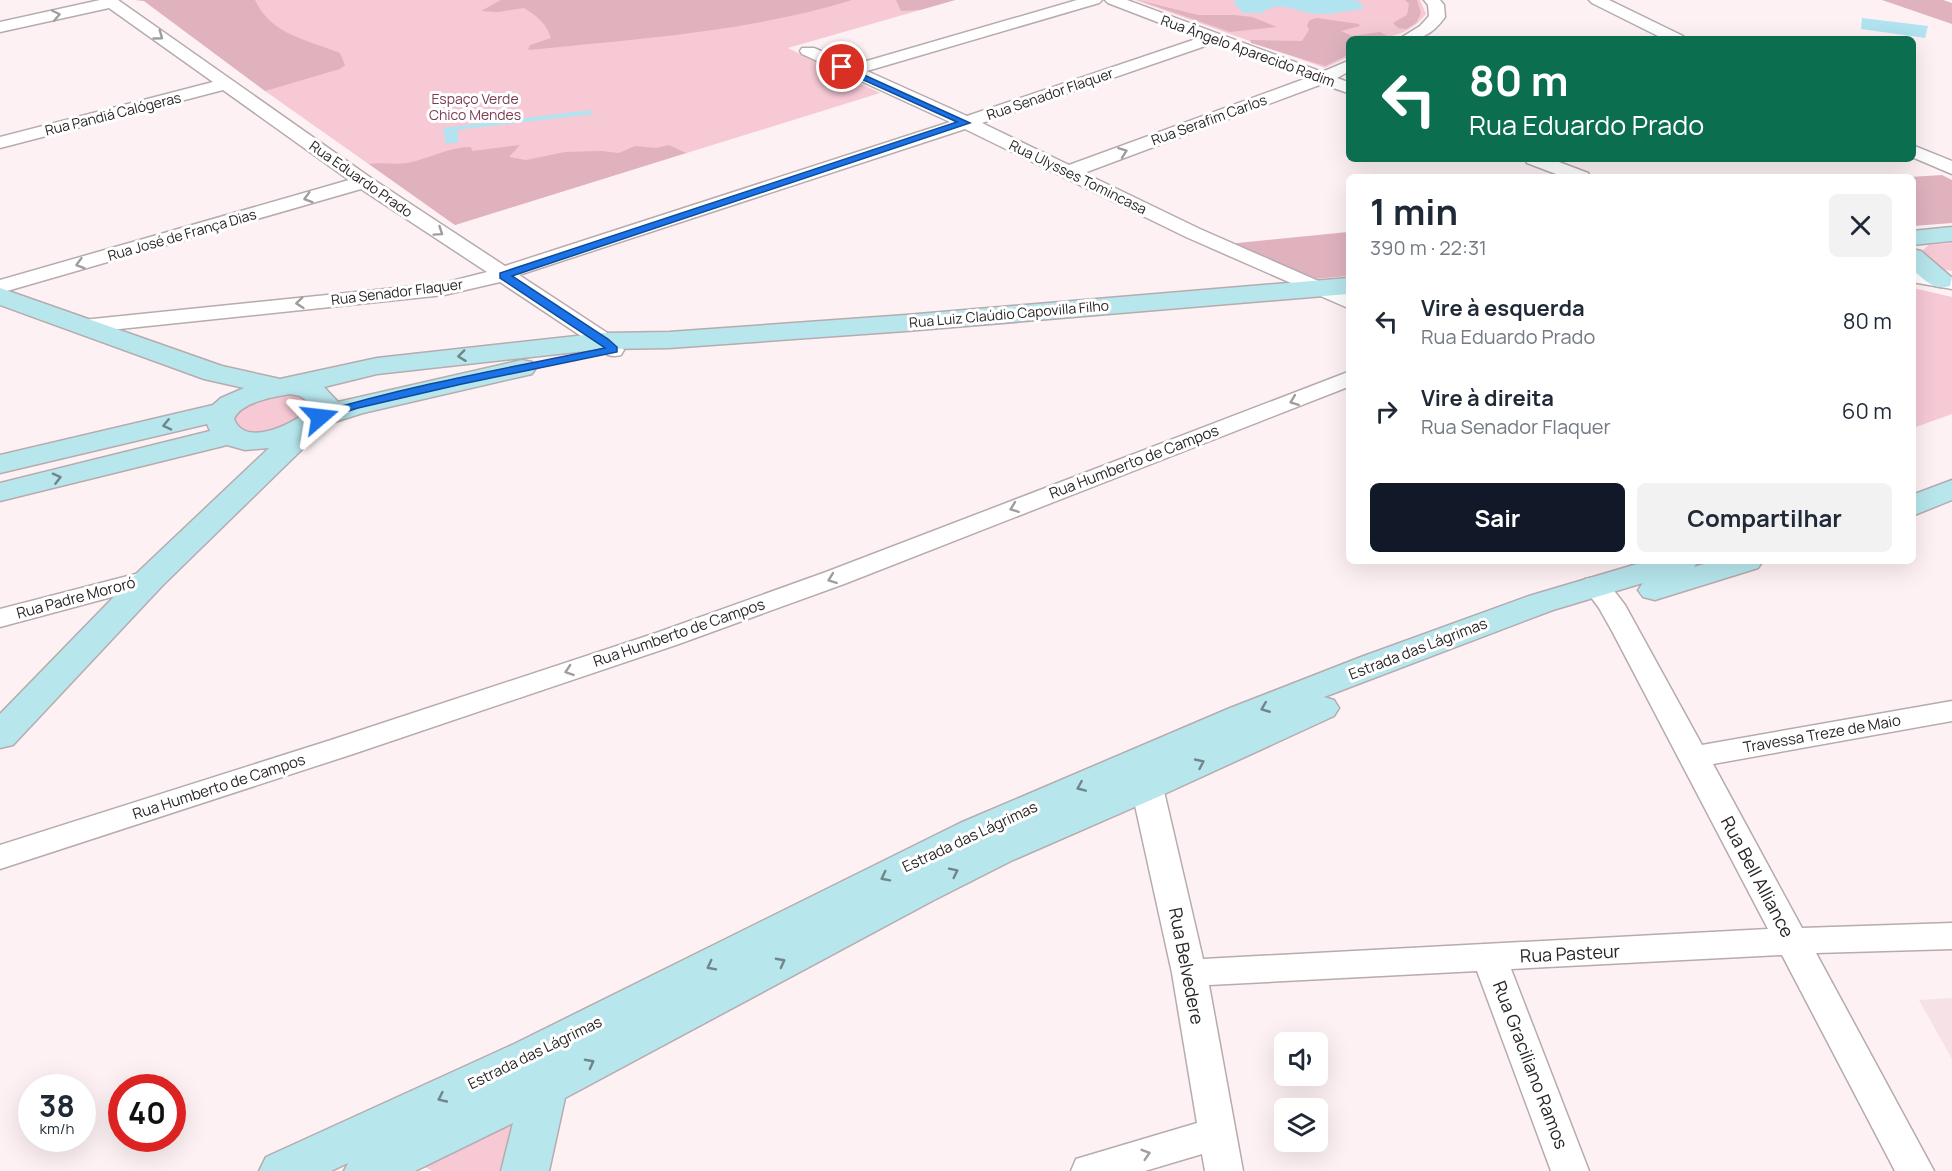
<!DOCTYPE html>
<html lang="pt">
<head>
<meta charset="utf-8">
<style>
  body { margin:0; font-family:Manrope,sans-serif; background:#f2f2f3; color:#1f2937; height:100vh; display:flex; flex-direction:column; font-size:22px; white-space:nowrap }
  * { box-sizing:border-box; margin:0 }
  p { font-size:20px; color:#747a83 }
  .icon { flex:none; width:33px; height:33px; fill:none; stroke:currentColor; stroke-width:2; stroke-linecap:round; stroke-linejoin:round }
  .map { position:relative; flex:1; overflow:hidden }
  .side { position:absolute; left:1346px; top:174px; width:570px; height:390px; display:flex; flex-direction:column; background:#fff; border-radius:9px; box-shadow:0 6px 24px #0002 }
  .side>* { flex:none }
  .banner { position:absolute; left:1346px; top:36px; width:570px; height:126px; border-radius:9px; box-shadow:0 6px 24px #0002; background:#0b6e4f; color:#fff; overflow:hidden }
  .controls { position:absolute; left:1274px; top:1032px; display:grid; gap:12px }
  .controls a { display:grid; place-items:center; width:54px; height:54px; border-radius:9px; background:#fff; box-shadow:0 6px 24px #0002; font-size:30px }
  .speed { position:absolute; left:18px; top:1074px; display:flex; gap:12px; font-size:30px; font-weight:700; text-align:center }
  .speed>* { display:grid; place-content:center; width:78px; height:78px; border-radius:50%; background:#fff; box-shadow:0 6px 24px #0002; line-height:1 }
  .speed small { font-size:15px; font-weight:400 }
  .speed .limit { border:9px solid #d22; background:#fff; color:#111 }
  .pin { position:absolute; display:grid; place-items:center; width:51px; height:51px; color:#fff; margin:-26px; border:3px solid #fff; border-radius:50%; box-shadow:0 2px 6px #0007 }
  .me { position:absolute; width:66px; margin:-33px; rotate:73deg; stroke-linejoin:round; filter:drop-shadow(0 0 4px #0008) }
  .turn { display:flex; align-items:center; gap:21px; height:126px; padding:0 24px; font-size:27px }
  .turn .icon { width:78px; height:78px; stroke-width:2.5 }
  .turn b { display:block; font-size:42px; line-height:51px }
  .round { display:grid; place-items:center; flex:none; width:63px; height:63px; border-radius:9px; background:#f2f2f3 }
  .headline { display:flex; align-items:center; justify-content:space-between; height:102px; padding:0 24px }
  h1 { font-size:36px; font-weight:700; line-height:45px }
  .button { display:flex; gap:12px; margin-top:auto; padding:12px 24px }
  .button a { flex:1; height:69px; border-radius:9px; background:#111827; color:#fff; font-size:24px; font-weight:700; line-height:69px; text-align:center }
  .button a+a { background:#f2f2f3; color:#1f2937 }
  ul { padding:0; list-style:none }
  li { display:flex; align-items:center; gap:18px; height:90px; padding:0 24px }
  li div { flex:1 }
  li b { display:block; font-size:22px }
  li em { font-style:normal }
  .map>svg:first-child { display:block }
</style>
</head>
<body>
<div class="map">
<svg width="1952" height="1171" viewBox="0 0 1952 1171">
  <rect width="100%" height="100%" fill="#fdf1f3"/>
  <polygon fill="#f6e1e6" points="1952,998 1952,1059 1919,1000"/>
  <g fill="#f6c9d5">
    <polygon points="136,0 955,0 788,48 880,93 455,225 265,91 144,1"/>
    <path d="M1135 0H1420L1426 14C1405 40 1379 39 1348 39V57L1325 68Z"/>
    <polygon points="1952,243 1952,271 1941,269 1922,254 1924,249 1929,245"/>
    <polygon points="1913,288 1952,297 1952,414 1913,428"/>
    <polygon points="283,393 306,397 314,408 294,427 256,433 237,428 233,416 245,403"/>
    <polygon points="516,1118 506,1171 432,1171 420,1164"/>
  </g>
  <g fill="#dfb2be">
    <path d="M136 0H255C271 35 308 40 340 53L345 65 340 69 265 91 144 1Z"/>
    <path d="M501 0H852C748 32 636 39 528 50L530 45 551 38C546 23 537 16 524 8L498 12 481 11Z"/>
    <polygon points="896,0 955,0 920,10 901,11"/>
    <polygon points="1138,0 1198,15 1235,15 1252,17 1277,27 1230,32"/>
    <polygon points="1405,0 1417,0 1421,13 1416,23 1406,29 1398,28 1393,23 1407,15 1409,4"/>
    <polygon points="1882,0 1943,0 1952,3 1952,24"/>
    <polygon points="1317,18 1359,24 1360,26 1341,31 1352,36 1380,32 1387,36 1381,39 1348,39 1348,55 1325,66 1251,43 1250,40 1302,41 1309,30 1307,25 1310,20"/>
    <path d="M520 145 509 157 526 160 565 152 601 151 619 153 635 146 656 148 669 145 686 153 455 225 369 164C382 162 395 165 407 163 429 159 448 147 471 147L472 151Z"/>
    <polygon points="1942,175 1952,180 1952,223 1913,226 1912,177 1910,177"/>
    <polygon points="1348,232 1348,276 1315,279 1228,244"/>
  </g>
  <g fill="#b1e4f0">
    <path d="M1235 0H1356L1364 7 1362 9C1346 11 1326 16 1310 13 1291 10 1279 0 1262 13H1243L1234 3Z"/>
    <polygon points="1862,18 1928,26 1925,38 1861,29"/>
    <polygon points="591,110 593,114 457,130 459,142 446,144 443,128"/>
  </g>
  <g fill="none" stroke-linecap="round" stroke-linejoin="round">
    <g stroke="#b6abae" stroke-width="3">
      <g id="street">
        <path d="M100 0H118L371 178 505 266 950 122 802 54 800 51 802 48H814L853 65 1077 0H1102L1099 3 867 71 967 116 1199 38 1108 3 1105 0H1127L1322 72 1348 61V72L1337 78 1348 82V93L1322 84 1084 173 1200 229 1348 294V308L1186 237 965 129 519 275 612 336 624 350 621 355C609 358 605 354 596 346L500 282 444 295 81 333 73 331 70 326 73 321 444 283 487 272 361 189 0 293V280L349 180 223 90 0 148V137L213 82 109 8 0 32V22ZM1214 43 1307 78 1069 165 982 123Z"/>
        <path d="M1424 0H1440L1444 5 1445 17C1431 36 1422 39 1399 39L1420 26 1429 16 1428 5Z"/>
        <polygon points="1589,0 1609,0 1683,36 1685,39 1664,39 1592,3"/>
        <polygon points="1912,145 1952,161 1952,174 1912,157"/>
        <polygon points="1525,159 1551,159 1588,173 1590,177 1564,177 1527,163"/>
        <polygon points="1912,270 1952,277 1952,289 1912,282"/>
        <polygon points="1348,372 1348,387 844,584 676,645 353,754 0,869 0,845 331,740 656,633 826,572"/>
        <polygon points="151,570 160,572 164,578 160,584 0,627 0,609"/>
        <polygon points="1595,577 1605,579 1625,605 1702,745 1952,701 1952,721 1713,764 1802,928 1952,923 1952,949 1816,953 1934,1171 1895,1171 1782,955 1511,969 1589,1171 1551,1171 1477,971 1209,985 1243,1171 1205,1171 1202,1154 1145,1171 1071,1171 1076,1159 1197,1123 1172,973 1131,787 1121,766 1125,759 1136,756 1147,759 1163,787 1203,959 1768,929 1612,631 1599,608 1582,585 1585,579"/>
      </g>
    </g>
    <g stroke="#b6abae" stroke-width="3">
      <g id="secondary">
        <polygon points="1952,227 1952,241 1912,245 1912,231"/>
        <path d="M1912 249 1921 251 1950 276 1952 278 1950 286C1933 291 1925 280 1912 269Z"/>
        <path d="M1348 278V294L906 331 669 348 604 349 377 374 324 387 338 402 522 360 532 362 536 368 532 374 363 413 328 424 163 585 13 745 0 748V714L139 571 269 448 245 450 227 445 0 501V483L210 431 207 424 0 473V455L213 405 221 398 244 388 204 379 0 305V288L222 366 280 379 377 358 604 333 669 332 906 315ZM290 394 300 396 310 403 309 410C293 424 245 448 234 419 241 402 273 397 290 394Z"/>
        <polygon points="1952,480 1952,500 1912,516 1912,495"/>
        <polygon points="1647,561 1698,561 1694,567 1714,561 1763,561 1758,568 1655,600 1643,597 1638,590 1643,583 1553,610 1324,697 1334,700 1339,708 1334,716 1160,796 1011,861 934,900 565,1098 549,1171 501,1171 513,1123 415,1171 344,1171 348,1163 331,1171 259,1171 266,1157 514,1044 960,823 1230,708 1361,657 1529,596"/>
      </g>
    </g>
    <use href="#street" fill="#fff" fill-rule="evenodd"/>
    <use href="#secondary" fill="#b7e6ed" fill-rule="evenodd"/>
  </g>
  <defs><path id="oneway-chevron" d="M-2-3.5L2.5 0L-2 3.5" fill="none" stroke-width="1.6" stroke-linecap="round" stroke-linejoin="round" transform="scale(1.5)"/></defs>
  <g stroke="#9f9d9d">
    <use href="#oneway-chevron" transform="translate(56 15) rotate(-12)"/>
    <use href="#oneway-chevron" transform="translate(159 36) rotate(36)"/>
    <use href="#oneway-chevron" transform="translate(1123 152) rotate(-20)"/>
    <use href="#oneway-chevron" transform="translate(308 198) rotate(164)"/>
    <use href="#oneway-chevron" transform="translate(439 232) rotate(34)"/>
    <use href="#oneway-chevron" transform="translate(80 264) rotate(164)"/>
    <use href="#oneway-chevron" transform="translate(300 303) rotate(174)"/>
    <use href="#oneway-chevron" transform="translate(1294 401) rotate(159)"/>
    <use href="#oneway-chevron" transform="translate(1014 508) rotate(159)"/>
    <use href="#oneway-chevron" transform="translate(832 579) rotate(159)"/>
    <use href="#oneway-chevron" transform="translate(569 671) rotate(161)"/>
    <use href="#oneway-chevron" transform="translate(1146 1154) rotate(-17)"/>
  </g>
  <g stroke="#70868a">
    <use href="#oneway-chevron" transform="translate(462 356) rotate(173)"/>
    <use href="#oneway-chevron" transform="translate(167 425) rotate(167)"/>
    <use href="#oneway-chevron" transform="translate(57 478) rotate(-14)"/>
    <use href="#oneway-chevron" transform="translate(1265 708) rotate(158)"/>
    <use href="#oneway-chevron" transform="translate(1200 763) rotate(-25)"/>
    <use href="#oneway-chevron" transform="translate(1081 787) rotate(157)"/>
    <use href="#oneway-chevron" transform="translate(954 872) rotate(-26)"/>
    <use href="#oneway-chevron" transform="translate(885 877) rotate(153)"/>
    <use href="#oneway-chevron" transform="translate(781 962) rotate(-28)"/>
    <use href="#oneway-chevron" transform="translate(711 966) rotate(153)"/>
    <use href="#oneway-chevron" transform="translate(590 1063) rotate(-28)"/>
    <use href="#oneway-chevron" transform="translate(442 1098) rotate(155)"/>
  </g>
  <path fill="#1a73e8" stroke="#114b97" stroke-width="1.5" d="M842 65 970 123 512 276 608 339 617 347V352L462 384 358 408 320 420 314 417 315 414C410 385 508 368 605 348L500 278V273L957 122 839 69 838 67Z"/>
  <g text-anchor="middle" stroke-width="6" stroke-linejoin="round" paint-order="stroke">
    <g font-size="14" fill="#292526" stroke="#fff">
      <text transform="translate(1248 51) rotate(20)" y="5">Rua Ângelo Aparecido Radim</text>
      <text transform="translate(1050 94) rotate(-19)" y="5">Rua Senador Flaquer</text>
      <text transform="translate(113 114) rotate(-14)" y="5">Rua Pandiá Calógeras</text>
      <text transform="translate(1209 120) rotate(-20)" y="5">Rua Serafim Carlos</text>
      <text transform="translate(1078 177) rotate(26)" y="5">Rua Ulysses Tomincasa</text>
      <text transform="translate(361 179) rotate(35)" y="5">Rua Eduardo Prado</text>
      <text transform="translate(182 235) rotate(-16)" y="5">Rua José de França Dias</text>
      <text transform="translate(397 292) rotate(-7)" y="5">Rua Senador Flaquer</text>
      <text transform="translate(1009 314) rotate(-5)" y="5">Rua Luiz Claúdio Capovilla Filho</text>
    </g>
    <g font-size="14" fill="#783d50" stroke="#fff">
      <text x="475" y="104">Espaço Verde<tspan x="475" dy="16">Chico Mendes</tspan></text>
    </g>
    <g font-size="15" fill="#292526" stroke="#fff">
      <text transform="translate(1134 462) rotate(-21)" y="5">Rua Humberto de Campos</text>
      <text transform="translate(76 598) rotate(-15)" y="5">Rua Padre Mororó</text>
      <text transform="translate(679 633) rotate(-19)" y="5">Rua Humberto de Campos</text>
      <text transform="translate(1418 649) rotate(-21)" y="5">Estrada das Lágrimas</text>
      <text transform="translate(1822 734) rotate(-10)" y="5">Travessa Treze de Maio</text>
      <text transform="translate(219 787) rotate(-18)" y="5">Rua Humberto de Campos</text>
      <text transform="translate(970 837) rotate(-25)" y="5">Estrada das Lágrimas</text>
      <text transform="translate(535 1053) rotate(-26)" y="5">Estrada das Lágrimas</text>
    </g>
    <g font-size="18" fill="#292526" stroke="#fff">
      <text transform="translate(1757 877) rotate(62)" y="6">Rua Bell Alliance</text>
      <text transform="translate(1570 954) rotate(-3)" y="6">Rua Pasteur</text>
      <text transform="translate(1186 966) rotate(79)" y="6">Rua Belvedere</text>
      <text transform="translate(1530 1065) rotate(69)" y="6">Rua Graciliano Ramos</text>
    </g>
  </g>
</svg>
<div class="controls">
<a><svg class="icon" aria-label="sound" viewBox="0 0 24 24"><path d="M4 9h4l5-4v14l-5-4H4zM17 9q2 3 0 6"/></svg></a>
<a><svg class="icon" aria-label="layers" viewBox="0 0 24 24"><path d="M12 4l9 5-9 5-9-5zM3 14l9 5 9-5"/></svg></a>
</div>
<div class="speed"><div>38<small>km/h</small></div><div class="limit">40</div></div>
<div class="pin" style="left:842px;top:67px;background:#d93025"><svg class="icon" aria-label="arrive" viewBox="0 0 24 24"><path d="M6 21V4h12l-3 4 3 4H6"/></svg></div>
<svg class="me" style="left:320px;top:417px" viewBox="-20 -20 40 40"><path d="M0-17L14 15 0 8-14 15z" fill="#1a73e8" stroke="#fff" stroke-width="4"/></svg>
<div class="banner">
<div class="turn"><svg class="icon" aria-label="left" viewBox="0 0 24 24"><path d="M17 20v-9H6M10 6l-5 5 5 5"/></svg><div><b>80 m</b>Rua Eduardo Prado</div></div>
</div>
<section class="side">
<div class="headline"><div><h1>1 min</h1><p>390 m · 22:31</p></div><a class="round"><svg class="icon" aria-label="close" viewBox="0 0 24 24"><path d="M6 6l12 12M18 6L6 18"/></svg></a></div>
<ul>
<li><svg class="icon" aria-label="left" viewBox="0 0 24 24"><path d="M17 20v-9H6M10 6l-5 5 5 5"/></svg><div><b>Vire à esquerda</b><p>Rua Eduardo Prado</p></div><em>80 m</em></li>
<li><svg class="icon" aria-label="right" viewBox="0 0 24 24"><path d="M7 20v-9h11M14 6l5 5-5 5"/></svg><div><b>Vire à direita</b><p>Rua Senador Flaquer</p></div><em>60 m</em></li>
</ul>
<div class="button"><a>Sair</a><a>Compartilhar</a></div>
</section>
</div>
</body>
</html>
